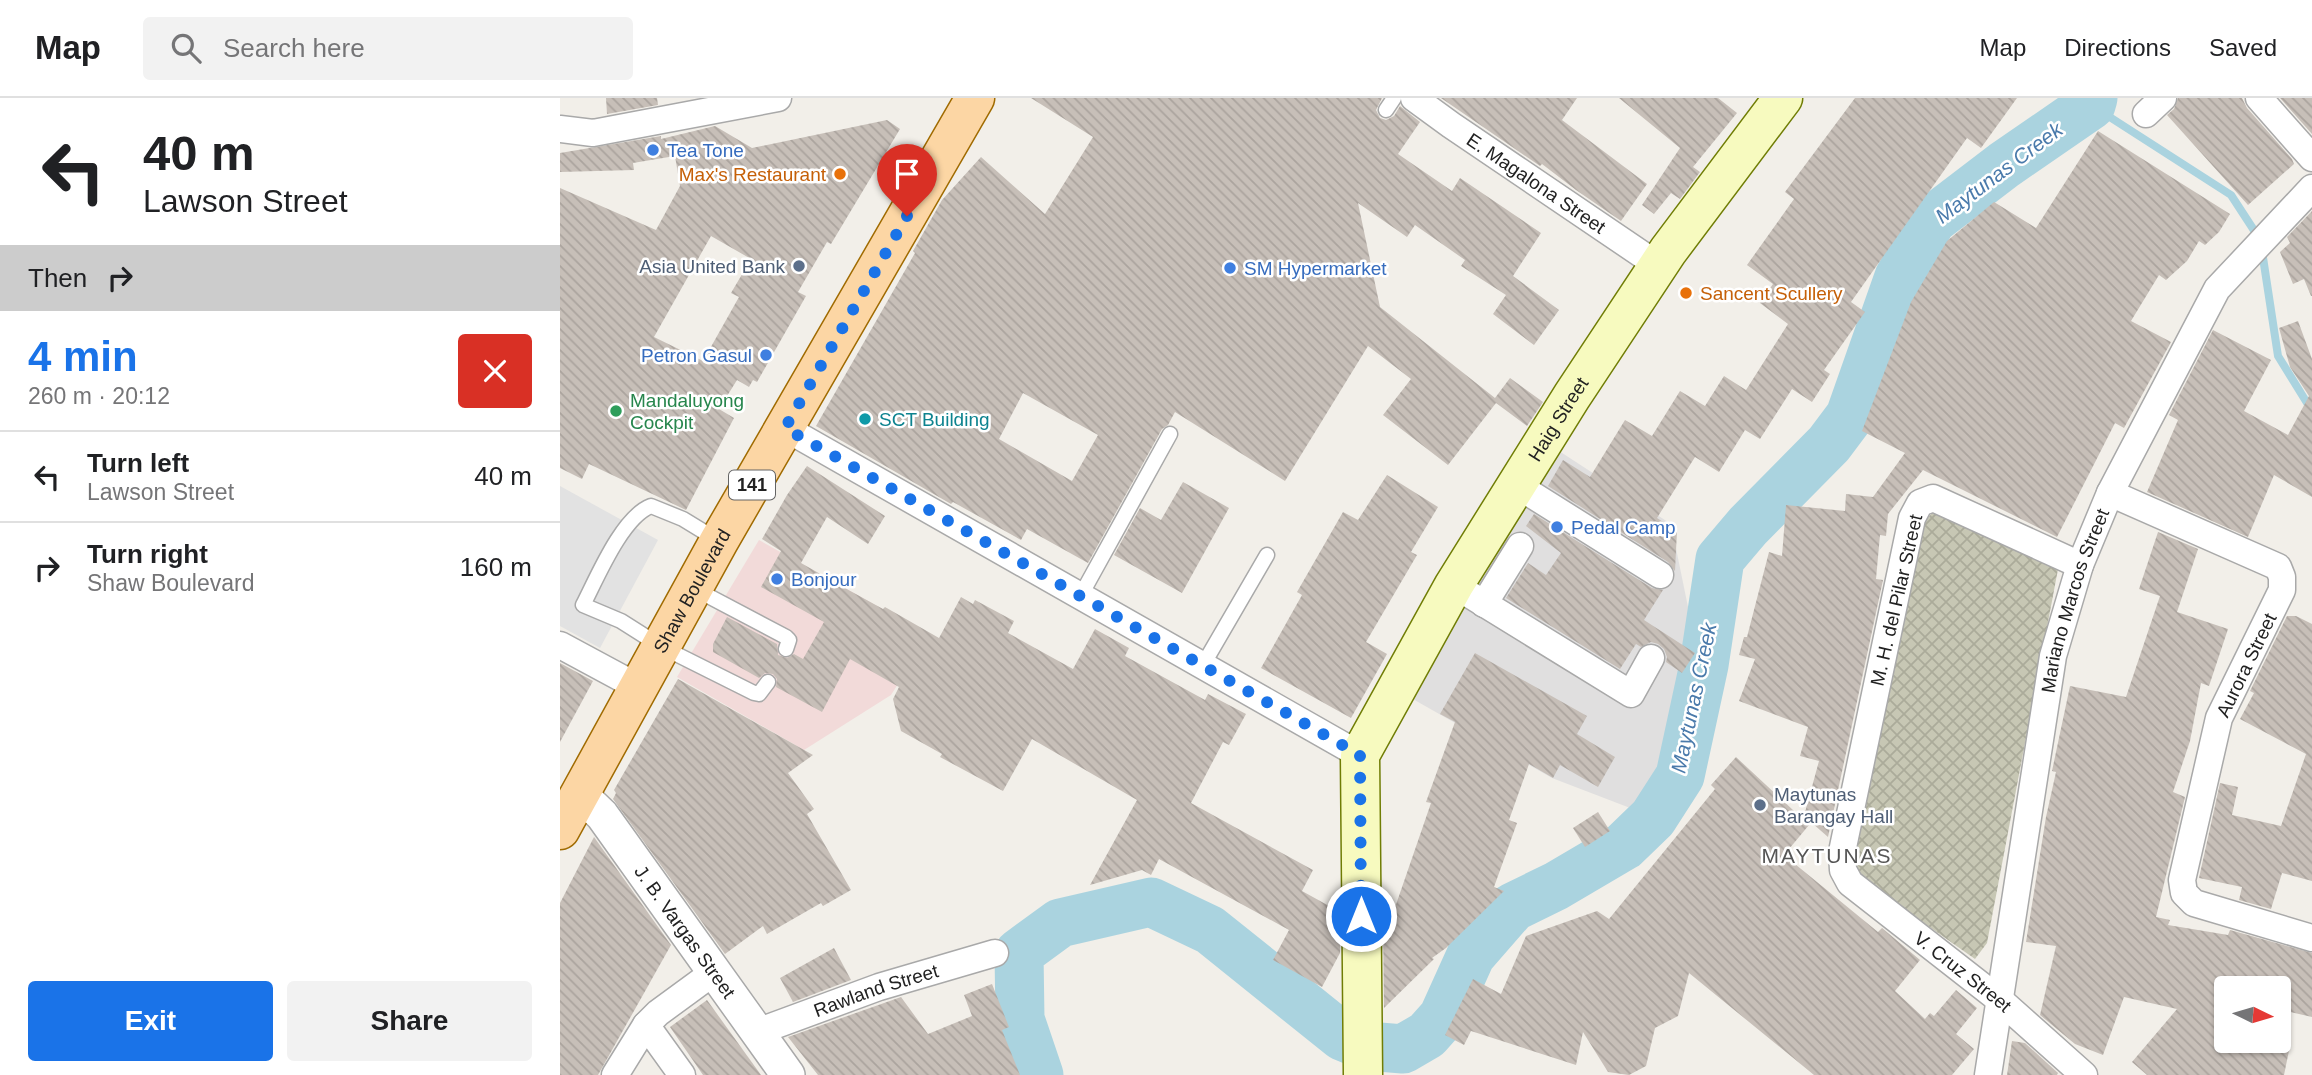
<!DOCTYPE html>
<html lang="en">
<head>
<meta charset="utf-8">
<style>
  body { margin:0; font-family:Helvetica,sans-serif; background:#f2f2f2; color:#202124; height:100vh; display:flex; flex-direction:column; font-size:26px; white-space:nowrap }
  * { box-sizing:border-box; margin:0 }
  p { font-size:23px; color:#757577 }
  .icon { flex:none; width:38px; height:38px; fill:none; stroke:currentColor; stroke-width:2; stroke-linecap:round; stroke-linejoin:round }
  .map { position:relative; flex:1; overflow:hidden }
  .details { display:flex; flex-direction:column; background:#fff; width:560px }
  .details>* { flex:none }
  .hud { background:#fff; color:#202124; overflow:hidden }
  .needle { width:46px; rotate:95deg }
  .tools { position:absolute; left:1654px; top:878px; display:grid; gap:14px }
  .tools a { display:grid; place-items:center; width:77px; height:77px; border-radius:7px; background:#fff; box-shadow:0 2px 5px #0004; font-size:35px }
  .pin { position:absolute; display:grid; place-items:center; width:60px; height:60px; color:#fff; margin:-72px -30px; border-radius:50% 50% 50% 0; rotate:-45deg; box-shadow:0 0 7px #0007 }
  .pin .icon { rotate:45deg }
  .me { position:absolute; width:77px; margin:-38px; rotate:0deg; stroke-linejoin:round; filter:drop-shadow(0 0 5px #0008) }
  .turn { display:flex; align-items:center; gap:24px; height:147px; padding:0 28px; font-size:32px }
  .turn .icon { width:91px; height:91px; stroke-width:2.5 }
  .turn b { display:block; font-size:49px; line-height:60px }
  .then { display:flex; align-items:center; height:66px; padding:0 28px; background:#0003; gap:14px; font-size:26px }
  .round { display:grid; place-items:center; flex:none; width:74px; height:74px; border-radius:7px; background:#f2f2f2 }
  .summary { display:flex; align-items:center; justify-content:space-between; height:119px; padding:0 28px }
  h1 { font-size:42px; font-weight:700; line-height:52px; color:#1a73e8 }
  .cta { display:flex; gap:14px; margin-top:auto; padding:14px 28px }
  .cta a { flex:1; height:80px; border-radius:7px; background:#1a73e8; color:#fff; font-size:28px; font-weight:700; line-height:80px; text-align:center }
  .cta a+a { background:#f2f2f2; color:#202124 }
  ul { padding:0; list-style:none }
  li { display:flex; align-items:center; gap:21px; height:91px; padding:0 28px; border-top:2px solid #e0e0e0 }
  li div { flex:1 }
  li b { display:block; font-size:26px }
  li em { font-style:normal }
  header { display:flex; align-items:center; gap:42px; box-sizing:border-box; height:98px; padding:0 35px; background:#fff; border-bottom:2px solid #e0e0e0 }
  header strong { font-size:33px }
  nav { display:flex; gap:38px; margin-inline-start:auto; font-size:24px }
  .search { width:490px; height:63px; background:#f2f2f2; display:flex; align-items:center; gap:18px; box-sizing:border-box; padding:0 24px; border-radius:7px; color:#757577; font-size:26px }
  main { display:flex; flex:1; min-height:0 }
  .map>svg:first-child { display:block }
</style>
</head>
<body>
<header>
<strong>Map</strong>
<div class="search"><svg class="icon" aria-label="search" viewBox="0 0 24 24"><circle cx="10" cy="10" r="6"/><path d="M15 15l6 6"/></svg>Search here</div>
<nav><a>Map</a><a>Directions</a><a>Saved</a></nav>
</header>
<main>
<section class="details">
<div class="hud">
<div class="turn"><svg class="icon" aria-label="left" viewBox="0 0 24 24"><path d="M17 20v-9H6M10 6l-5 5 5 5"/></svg><div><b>40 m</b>Lawson Street</div></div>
<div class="then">Then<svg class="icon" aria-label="right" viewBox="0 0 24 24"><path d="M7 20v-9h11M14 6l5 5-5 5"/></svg></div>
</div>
<div class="summary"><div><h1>4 min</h1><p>260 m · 20:12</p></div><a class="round" style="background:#d93025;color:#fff"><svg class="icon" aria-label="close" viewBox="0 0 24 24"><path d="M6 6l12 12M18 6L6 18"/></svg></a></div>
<ul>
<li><svg class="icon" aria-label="left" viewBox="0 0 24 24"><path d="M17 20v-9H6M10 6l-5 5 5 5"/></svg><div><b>Turn left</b><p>Lawson Street</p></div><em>40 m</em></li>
<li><svg class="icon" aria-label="right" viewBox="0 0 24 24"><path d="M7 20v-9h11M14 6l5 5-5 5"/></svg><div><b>Turn right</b><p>Shaw Boulevard</p></div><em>160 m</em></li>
</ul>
<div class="cta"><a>Exit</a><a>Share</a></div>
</section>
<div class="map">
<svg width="1752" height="977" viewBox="0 0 1752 977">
  <defs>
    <pattern id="construction-cross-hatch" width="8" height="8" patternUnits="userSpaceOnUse" patternTransform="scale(1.75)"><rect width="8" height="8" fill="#c7c7b4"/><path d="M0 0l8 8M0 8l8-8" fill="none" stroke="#abab9a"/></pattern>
    <pattern id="building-back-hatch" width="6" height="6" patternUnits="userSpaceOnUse" patternTransform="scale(1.75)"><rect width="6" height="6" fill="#c7bfb8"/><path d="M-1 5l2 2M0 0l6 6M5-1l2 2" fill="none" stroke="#aba49e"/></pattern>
  </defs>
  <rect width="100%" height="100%" fill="#f2efe9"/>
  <polygon fill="#e0dfdf" points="996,351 1111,426 1137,553 1135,585 1122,642 1112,676 1078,713 992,680 851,600 901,506"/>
  <polygon fill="#f2dad9" points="199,442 369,537 331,597 244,652 117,579"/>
  <polygon fill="url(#construction-cross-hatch)" points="1375,411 1499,466 1427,845 1415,861 1290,773 1356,435"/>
  <polygon fill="#e2e2e2" points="0,388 98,442 40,550 0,528"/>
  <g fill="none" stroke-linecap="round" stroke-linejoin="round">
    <g stroke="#aad3df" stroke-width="8">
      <polyline points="1531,7 1671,97 1699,140"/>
      <polyline points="1702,153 1718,258 1752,313"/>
    </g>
    <g stroke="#aad3df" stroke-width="49">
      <polyline points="819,949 843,951 867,937 883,919 911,857 953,809 996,788 1064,748 1093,720 1120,678 1144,567 1160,461 1188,428 1269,346 1290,318 1339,179 1372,122 1444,67 1531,7 1533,0"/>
      <polyline points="479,977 460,921 459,855 500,825 591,804 650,832 782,938 799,945"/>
    </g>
  </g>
  <g fill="url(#building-back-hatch)" fill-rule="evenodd">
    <polygon points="46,0 97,0 98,7 47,16"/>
    <path d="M471 0H822L816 12 820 20 826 22 834 18 840 8 860 24 838 56 892 93 900 80 981 135 953 178 999 212 974 247 933 216 946 197 901 168 905 162 855 127 847 139 798 105 820 209 935 300 950 280 983 304 967 328 936 305 888 367 823 317 851 281 808 248 725 383 615 314 608 327 602 331 528 465 467 431 461 442 393 404 391 406 256 328 355 155 353 153 382 102 421 59 485 116 533 39ZM463 295 538 337 512 383 439 341Z"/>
    <polygon points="881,0 1017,0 1002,22 1087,86 1061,123 1016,92 982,66 980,68"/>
    <polygon points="1059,0 1158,0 1177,15 1133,69 1140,74 1120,101 1111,95 1094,116 1082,107 1120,50"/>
    <polygon points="1295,0 1457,0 1421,50 1407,40 1291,204 1305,214 1264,272 1270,276 1252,304 1232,291 1200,341 1185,332 1159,374 1135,359 1097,420 1117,433 1115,473 1108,464 988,388 1003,362 1030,379 1065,322 1092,338 1120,293 1145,308 1164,278 1186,292 1228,226 1200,205 1213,186 1187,167 1234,101 1225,94"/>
    <polygon points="1618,0 1682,0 1687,10 1732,61 1734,66 1688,107 1607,17 1614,11"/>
    <polygon points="1720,0 1752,0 1752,36"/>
    <path d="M327 22 340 31 271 146 267 144 238 194 246 198 197 284 193 282 189 289 177 282 159 311 174 320 126 412 29 366 22 381 0 370V90L96 132 120 88 115 58 73 65 74 72 0 74V55L101 38V41L155 28 192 50ZM151 138 191 161 171 195 179 199 143 263 94 239Z"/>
    <polygon points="1538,33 1670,116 1659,134 1645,147 1639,143 1627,163 1606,182 1599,177 1571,223 1611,244 1564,330 1555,325 1497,439 1363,372 1328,416 1326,438 1320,437 1316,481 1323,482 1268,739 1244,718 1259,663 1240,658 1248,629 1179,603 1195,561 1179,557 1184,539 1187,539 1209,454 1222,458 1226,407 1285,413 1286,396 1313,399 1345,355 1302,333 1351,204 1387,143 1434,104 1476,130"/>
    <polygon points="1752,113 1752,198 1751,198 1744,181 1733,186 1720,154 1730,145 1727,139"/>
    <polygon points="1738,223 1752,261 1752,399 1714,377 1688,439 1587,394 1618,322 1609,317 1653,232 1711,262 1684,313 1728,337 1749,298 1730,269 1719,230"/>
    <polygon points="247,368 325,418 308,446 267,419 241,465 283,489 323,511 325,509 379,540 401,499 413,506 415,502 454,523 448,535 513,571 535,531 569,550 565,558 645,602 648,596 686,616 669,647 663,644 631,705 753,772 742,793 780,814 780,855 762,889 713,862 729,832 599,761 591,777 582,772 530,787 577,702 472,641 443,693 380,659 382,656 341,633 333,601 339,589 290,561 262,614 216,589 217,581 213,576 205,575 199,580 153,554 153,546 167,519 217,546 218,557 227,560 234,556 243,561 264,524 201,489 221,453 202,441 227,397"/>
    <polygon points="827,377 878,409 851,454 857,457 806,544 827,556 791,620 701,570 742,497 737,494 783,414 798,422"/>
    <polygon points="623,384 669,410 622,495 554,457 580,410 601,422"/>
    <polygon points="974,416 1092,490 1103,492 1084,522 1135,555 1122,575 1106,564 1107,559 1104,551 1098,546 1091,544 1081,549 1076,546 1060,571 946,500 968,465 986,477 1001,455 966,428"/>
    <polygon points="1598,434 1638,451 1617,514 1668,531 1649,588 1641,585 1630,643 1613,694 1625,699 1596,819 1610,822 1608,827 1668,837 1670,832 1752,855 1752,919 1718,911 1718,891 1666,891 1666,943 1731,943 1724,977 1587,977 1572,964 1617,911 1564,899 1543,957 1515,946 1480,917 1496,848 1466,844 1486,719 1496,674 1492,673 1510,588 1566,599 1600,498 1579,491"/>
    <polygon points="1727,518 1736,518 1752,526 1752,783 1722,775 1711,811 1679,802 1682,789 1639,780 1660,685 1678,689 1672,717 1721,728 1746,656 1680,621 1694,595 1690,593"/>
    <polygon points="915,555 1027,618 1017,636 1055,659 1038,689 1000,667 993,680 969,666 949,722 957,725 934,789 944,793 886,850 872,860 874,861 824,910 823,821 830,824 871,705 866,704 895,624 880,616"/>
    <polygon points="0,565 33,583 0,644"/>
    <polygon points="118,581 253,657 228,675 254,711 247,716 291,792 263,808 261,805 207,836 203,828 165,856 53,701 56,695 54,692"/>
    <polygon points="1176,659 1249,727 1224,757 1318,834 1322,830 1360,862 1335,893 1365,921 1370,915 1374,918 1396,892 1417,910 1396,936 1414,951 1392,977 1254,977 1129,875 1118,918 1095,930 1086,968 1069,977 1048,974 1023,934 1016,967 911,933 904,947 885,937 913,881 941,896 966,838 1037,813 1049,821 1155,691 1151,687"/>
    <polygon points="1038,714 1050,733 1025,749 1013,730"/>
    <polygon points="34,739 111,847 38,977 0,977 0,805"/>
    <polygon points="274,850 291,882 233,904 220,880"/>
    <polygon points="432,886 449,929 442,932 460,977 258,977 228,939 341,899 368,936 412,918 404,897"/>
    <polygon points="147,902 201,977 143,977 110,929"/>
    <polygon points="1452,943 1465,945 1498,975 1497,977 1447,977"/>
  </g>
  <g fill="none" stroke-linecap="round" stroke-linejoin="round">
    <g stroke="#a9a9a9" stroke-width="17">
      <g id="service">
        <polyline points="826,12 834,0"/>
        <path d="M159 443 123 421 91 408C62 419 37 480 23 507L61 523 102 549 194 595 199 596 208 584"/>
        <polyline points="135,491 226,539 229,542 226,551"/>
        <polyline points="521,497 610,336"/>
        <polyline points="643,567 707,457"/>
      </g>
    </g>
    <g stroke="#a9a9a9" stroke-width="29">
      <g id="minor">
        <path id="s1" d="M854 0 891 27 1099 168"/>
        <polyline points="1699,0 1752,60"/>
        <polyline points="1586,16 1603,0"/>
        <polyline points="0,31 33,35 218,0"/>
        <polyline points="225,330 800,657"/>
        <polyline points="955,386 1100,477"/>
        <polyline points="1550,395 1718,469 1722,479 1722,492 1659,620 1622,782 1624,795 1634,805 1752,840"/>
        <path id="s2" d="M1520 467 1373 400 1360 405 1352 420 1282 754 1283 772 1290 785 1441 903 1524 977"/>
        <polyline points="894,487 1071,596 1091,560"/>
        <polyline points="924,506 960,448"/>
        <polyline points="0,547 78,589"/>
        <polyline points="86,927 122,977"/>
        <path id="s3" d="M197 934 319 889 435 855"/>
        <polyline points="55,977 86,927 98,915 154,874"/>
        <path id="s4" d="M1428 977 1493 558 1520 467 1550 395 1657 191 1752 90"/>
      </g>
    </g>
    <g stroke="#a9a9a9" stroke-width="36">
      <g id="tertiary">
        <path id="s5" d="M19 695 42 717 228 977"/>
      </g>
    </g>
    <g stroke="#707d05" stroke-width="41">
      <g id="secondary">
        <path id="s6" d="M803 977 800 657 894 487 1012 298 1108 153 1223 0"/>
      </g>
    </g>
    <g stroke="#a06b00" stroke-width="41">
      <g id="primary">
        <path id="s7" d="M0 732 159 443 415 0"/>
      </g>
    </g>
    <use href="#service" stroke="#fff" stroke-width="14"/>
    <use href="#minor" stroke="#fff" stroke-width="26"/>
    <use href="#tertiary" stroke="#fff" stroke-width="33"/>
    <use href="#secondary" stroke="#f7fabf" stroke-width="38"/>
    <use href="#primary" stroke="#fcd6a4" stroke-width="38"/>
  </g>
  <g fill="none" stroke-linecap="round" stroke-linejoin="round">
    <polyline stroke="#1a73e8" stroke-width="12" stroke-dasharray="0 21.6" points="347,118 225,330 800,657 801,818"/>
  </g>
  <g fill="#3f7fe0" stroke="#fff" stroke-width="2.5">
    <circle cx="93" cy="52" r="7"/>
    <circle cx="670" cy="170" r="7"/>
    <circle cx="206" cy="257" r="7"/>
    <circle cx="997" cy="429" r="7"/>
    <circle cx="217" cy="481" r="7"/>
  </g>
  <g fill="#e8710a" stroke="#fff" stroke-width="2.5">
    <circle cx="280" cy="76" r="7"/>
    <circle cx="1126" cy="195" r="7"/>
  </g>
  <g fill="#5c6f8a" stroke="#fff" stroke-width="2.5">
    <circle cx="239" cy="168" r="7"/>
    <circle cx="1200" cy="707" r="7"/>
  </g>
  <circle fill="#2e9e5b" stroke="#fff" stroke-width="2.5" cx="56" cy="313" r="7"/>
  <circle fill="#0f9aa8" stroke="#fff" stroke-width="2.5" cx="305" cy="321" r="7"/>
  <g text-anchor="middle" stroke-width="5" stroke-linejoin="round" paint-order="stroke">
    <rect fill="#fff" stroke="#646464" stroke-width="2" x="169" y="372.5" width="46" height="29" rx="5"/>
    <g font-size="18" font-weight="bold" fill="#222">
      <text x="192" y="393">141</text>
    </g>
    <g font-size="19" fill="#366cbe" stroke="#fff" text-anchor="start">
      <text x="107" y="59">Tea Tone</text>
      <text x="684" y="177">SM Hypermarket</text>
      <text x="192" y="264" text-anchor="end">Petron Gasul</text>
      <text x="1011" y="436">Pedal Camp</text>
      <text x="231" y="488">Bonjour</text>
    </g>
    <g font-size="19" fill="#c56008" stroke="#fff" text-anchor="end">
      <text x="266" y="83">Max's Restaurant</text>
      <text x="1140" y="202" text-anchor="start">Sancent Scullery</text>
    </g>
    <g font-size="19" fill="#222" stroke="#fff">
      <text dy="7" stroke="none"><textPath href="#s1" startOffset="149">E. Magalona Street</textPath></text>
      <text dy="7" stroke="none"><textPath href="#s6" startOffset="710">Haig Street</textPath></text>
      <text dy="7" stroke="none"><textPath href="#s7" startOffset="273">Shaw Boulevard</textPath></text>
      <text transform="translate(1336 502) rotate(-77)" y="7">M. H. del Pilar Street</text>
      <text dy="7" stroke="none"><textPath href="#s4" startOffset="483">Mariano Marcos Street</textPath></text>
      <text transform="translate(1686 567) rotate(-64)" y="7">Aurora Street</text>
      <text dy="7" stroke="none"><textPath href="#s5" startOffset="175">J. B. Vargas Street</textPath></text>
      <text dy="7" stroke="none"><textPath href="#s2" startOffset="710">V. Cruz Street</textPath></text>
      <text dy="7" stroke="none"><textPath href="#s3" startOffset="126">Rawland Street</textPath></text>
    </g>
    <g font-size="19" fill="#4e5e75" stroke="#fff" text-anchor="end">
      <text x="225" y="175">Asia United Bank</text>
      <text x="1214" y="703" text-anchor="start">Maytunas<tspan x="1214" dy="22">Barangay Hall</tspan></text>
    </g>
    <g font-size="19" fill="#27864d" stroke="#fff" text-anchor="start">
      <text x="70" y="309">Mandaluyong<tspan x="70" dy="22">Cockpit</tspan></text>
    </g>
    <g font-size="19" fill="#0d838f" stroke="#fff" text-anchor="start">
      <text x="319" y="328">SCT Building</text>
    </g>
    <g font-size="21" font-style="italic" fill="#4a7aab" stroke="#fff">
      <text transform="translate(1439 75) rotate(-37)" y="7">Maytunas Creek</text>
      <text transform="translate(1134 600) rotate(-78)" y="7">Maytunas Creek</text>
    </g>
    <g font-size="21" letter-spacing="2" fill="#555" stroke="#fff">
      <text x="1267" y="765">MAYTUNAS</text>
    </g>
  </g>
</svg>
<div class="tools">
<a><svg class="needle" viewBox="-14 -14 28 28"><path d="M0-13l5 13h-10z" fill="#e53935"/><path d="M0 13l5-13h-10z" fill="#757577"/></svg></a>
</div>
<div class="pin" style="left:347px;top:118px;background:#d93025"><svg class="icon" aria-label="arrive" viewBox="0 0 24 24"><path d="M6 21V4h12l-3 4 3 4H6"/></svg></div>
<svg class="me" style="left:801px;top:818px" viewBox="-20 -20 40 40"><circle r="17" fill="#1a73e8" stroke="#fff" stroke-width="3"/><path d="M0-11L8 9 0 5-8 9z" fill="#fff"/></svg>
</div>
</main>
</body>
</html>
